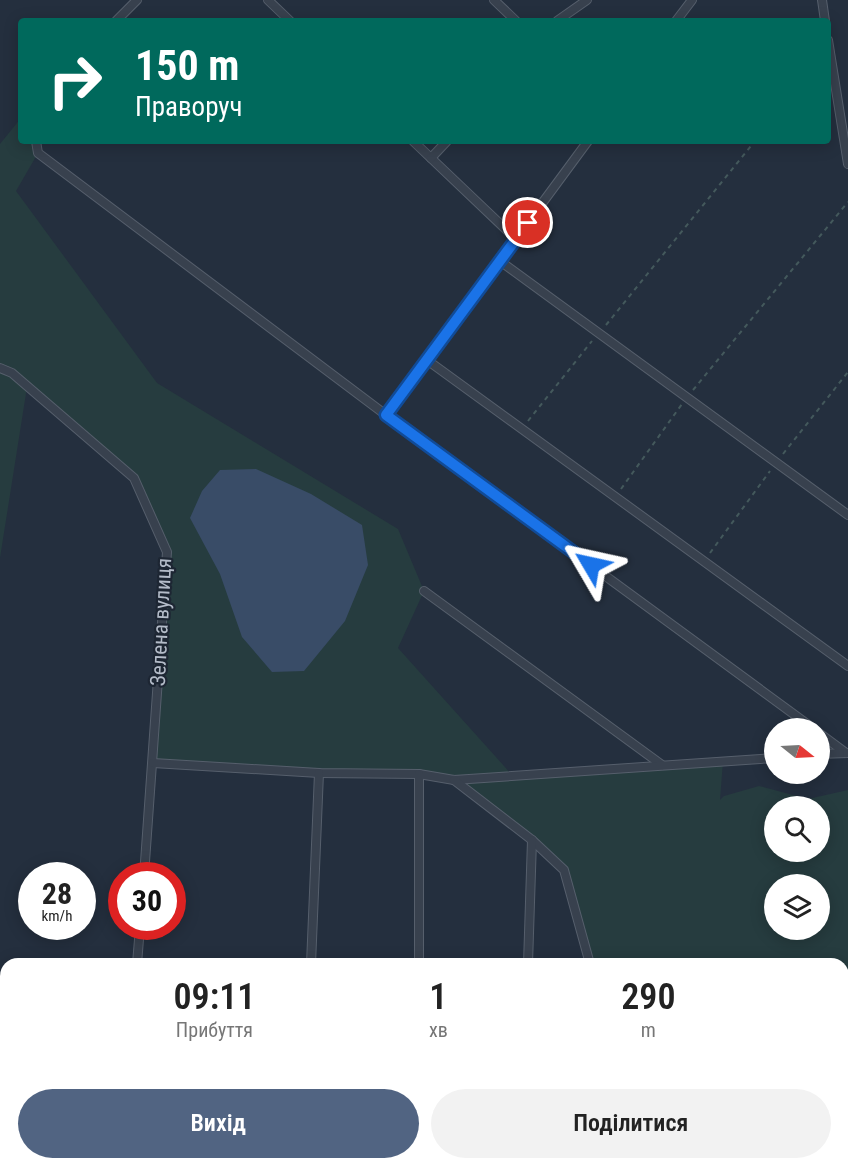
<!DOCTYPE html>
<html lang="uk">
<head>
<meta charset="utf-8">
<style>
  body { margin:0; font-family:"Roboto Condensed",sans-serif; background:#f2f2f2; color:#222; height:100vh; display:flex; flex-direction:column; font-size:22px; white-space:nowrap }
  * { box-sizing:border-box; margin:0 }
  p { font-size:20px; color:#767676 }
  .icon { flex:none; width:33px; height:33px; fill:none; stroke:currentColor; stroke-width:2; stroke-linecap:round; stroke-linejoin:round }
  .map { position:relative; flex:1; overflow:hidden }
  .sheet { position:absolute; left:0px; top:958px; width:849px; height:212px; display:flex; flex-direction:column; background:#fff; border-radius:18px 18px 0 0; box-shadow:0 3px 15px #0003 }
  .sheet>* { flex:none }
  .top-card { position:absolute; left:18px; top:18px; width:813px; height:126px; border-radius:6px; box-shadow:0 3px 15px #0003; background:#00695c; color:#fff; overflow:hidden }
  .needle { width:39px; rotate:108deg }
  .tools { position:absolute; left:764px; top:718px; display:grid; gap:12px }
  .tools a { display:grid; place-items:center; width:66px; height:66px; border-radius:50%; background:#fff; box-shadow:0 3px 15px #0003; font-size:30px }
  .speed { position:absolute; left:18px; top:862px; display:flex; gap:12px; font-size:30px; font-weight:700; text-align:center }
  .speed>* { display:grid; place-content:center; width:78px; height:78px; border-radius:50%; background:#fff; box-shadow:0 3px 15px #0003; line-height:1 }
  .speed small { font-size:15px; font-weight:400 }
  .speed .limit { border:9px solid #d22; background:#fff; color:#111 }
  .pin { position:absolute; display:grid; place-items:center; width:51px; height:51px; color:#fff; margin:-26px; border:3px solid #fff; border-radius:50%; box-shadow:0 2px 6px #0007 }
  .me { position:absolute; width:66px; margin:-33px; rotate:306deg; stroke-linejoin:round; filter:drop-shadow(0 0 4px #0008) }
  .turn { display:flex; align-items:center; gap:21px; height:126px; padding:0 18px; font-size:27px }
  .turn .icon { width:78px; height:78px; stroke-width:2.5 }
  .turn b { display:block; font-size:42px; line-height:51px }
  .eta { display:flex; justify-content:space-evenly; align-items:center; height:102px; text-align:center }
  .eta b { font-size:36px; font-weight:600; line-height:42px }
  .action { display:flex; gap:12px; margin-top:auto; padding:12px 18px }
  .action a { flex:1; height:69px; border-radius:36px; background:#516482; color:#fff; font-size:24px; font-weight:600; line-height:69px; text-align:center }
  .action a+a { background:#f2f2f2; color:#222 }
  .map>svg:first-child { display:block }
</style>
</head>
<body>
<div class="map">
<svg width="848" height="1169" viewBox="0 0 848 1169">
  <rect width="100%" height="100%" fill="#242f3e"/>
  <g fill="#263c3f" fill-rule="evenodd">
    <path d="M21 118V141H36L38 153 16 191 157 383 398 529 424 591 398 648 513 776 723 761 720 800 724 796 759 786 808 799 848 790V1114L843 1113V964H590L564 870 454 780 153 763 167 552 134 478 27 387 0 558V144ZM774 807H819V852H774ZM774 885H819V930H774Z"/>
    <polygon points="72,1164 693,1164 693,1169 67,1169"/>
  </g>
  <polygon fill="#394c67" points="256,469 311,494 362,525 368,565 345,621 304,671 272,672 242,637 220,574 190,518 202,491 220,470"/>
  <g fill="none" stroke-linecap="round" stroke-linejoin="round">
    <g stroke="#565f6c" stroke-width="10">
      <g id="minor">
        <polyline points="268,0 290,21"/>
        <polyline points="494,0 516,21"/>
        <polyline points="822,0 825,21"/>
        <polyline points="116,21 137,0"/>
        <polyline points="557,21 587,0"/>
        <polyline points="676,21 692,0"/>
        <polyline points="828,40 848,164"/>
        <polyline points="36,141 38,153 386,415 814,729"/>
        <polyline points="413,141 516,239"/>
        <polyline points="431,158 447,141"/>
        <polyline points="500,261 848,515"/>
        <polyline points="427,360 848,666"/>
        <polyline points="0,368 12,373 134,478 167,552 144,876"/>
        <polyline points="386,415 588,141"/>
        <polyline points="424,591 662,765"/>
        <polyline points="819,733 846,753"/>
        <polyline points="819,754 848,753"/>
        <polyline points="153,763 319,773 419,774 454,780 774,758"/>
        <polyline points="419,774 419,964"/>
        <polyline points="454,780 532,840 564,870 590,964"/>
        <polyline points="137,964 140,927"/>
        <polyline points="311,964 319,773"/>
        <polyline points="528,964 532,840"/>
        <polyline points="67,1169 72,1164"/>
        <polyline points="298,1169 299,1164"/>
      </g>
    </g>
    <g stroke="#565f6c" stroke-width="13">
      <polyline id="tertiary" points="0,1155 6,1162"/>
    </g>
    <g stroke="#44595c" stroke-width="2" stroke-dasharray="4.5 4.5" stroke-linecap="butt">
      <polyline points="606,325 755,141"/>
      <polyline points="693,390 848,202"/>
      <polyline points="528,421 592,341"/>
      <polyline points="783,454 848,372"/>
      <polyline points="621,489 682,404"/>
      <polyline points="710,553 770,471"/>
    </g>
    <use href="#minor" stroke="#38414e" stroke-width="8"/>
    <use href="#tertiary" stroke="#38414e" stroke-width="10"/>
  </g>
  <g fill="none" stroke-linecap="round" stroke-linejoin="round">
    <g stroke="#114b97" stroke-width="15">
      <polyline id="route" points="528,223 386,415 591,565"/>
    </g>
    <use href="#route" stroke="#1a73e8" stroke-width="10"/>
  </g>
  <g text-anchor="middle" stroke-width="4.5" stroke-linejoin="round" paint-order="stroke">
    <g font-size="21" fill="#b4bcc9" stroke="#1d2633">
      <text transform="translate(161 622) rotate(-87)" y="7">Зелена вулиця</text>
    </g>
  </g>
</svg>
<div class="tools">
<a><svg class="needle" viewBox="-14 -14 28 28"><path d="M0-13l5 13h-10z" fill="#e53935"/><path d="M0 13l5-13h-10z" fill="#767676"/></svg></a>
<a><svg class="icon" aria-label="search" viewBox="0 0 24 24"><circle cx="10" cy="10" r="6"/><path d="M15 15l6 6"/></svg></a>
<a><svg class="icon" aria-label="layers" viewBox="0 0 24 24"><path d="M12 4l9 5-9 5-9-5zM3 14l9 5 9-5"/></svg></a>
</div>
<div class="speed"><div>28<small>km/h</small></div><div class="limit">30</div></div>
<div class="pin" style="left:528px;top:223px;background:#d93025"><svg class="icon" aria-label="arrive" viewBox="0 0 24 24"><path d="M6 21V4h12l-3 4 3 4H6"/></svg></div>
<svg class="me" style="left:591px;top:565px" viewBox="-20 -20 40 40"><path d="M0-17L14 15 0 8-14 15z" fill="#1a73e8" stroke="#fff" stroke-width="4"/></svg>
<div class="top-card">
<div class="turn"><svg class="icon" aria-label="right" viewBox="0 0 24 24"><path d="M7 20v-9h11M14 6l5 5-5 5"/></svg><div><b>150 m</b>Праворуч</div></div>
</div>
<section class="sheet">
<div class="eta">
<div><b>09:11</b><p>Прибуття</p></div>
<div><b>1</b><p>хв</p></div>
<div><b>290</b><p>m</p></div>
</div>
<div class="action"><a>Вихід</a><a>Поділитися</a></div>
</section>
</div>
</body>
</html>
